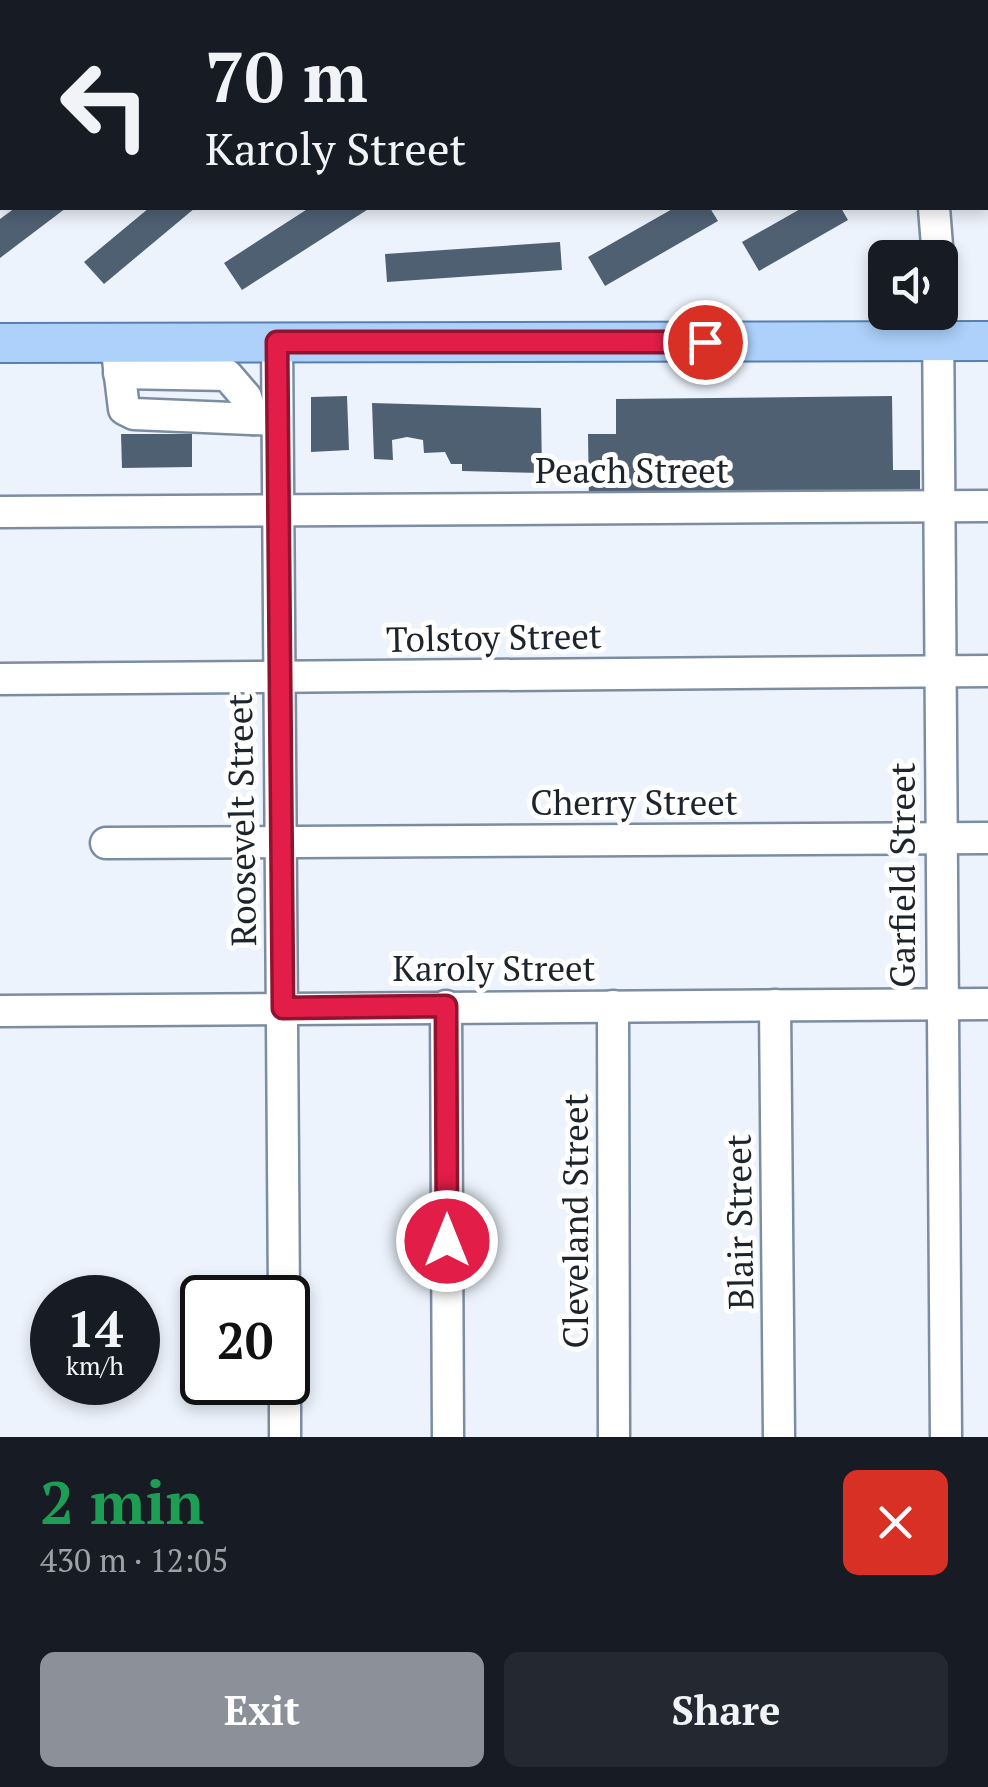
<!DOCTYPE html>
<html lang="en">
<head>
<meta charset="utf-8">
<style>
  body { margin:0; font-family:"PT Serif",serif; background:#242831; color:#f1f3f6; height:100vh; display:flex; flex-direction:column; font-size:38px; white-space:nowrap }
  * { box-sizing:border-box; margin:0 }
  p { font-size:32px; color:#9ea1a6 }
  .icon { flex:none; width:55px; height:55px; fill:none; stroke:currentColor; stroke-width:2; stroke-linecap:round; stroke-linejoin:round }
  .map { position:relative; height:1437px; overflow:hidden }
  .sheet { display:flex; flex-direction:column; background:#171b24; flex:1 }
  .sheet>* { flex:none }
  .guide { position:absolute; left:0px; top:0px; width:990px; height:210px; box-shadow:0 5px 15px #0003; background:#171b24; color:#f1f3f6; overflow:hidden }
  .fabs { position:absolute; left:868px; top:240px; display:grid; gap:20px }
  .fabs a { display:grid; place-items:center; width:90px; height:90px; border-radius:15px; background:#171b24; box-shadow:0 5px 15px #0003; font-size:50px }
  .speed { position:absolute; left:30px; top:1275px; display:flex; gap:20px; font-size:50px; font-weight:700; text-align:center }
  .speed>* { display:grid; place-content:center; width:130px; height:130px; border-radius:50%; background:#171b24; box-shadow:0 5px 15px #0003; line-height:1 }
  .speed small { font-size:25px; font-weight:400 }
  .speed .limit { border:5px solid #111; border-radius:15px; background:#fff; color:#111 }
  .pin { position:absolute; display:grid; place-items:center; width:85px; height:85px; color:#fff; margin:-42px; border:5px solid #fff; border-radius:50%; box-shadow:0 2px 10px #0007 }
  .me { position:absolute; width:110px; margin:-55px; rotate:0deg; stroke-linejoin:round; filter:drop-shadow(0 0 8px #0008) }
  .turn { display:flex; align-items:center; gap:35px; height:210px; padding:0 40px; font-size:45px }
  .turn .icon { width:130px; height:130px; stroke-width:2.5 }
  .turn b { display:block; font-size:70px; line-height:85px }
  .round { display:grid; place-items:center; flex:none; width:105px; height:105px; border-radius:15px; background:#242831 }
  .overview { display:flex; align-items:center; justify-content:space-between; height:170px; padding:0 40px }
  h1 { font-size:60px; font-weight:800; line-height:75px; color:#1e9e55 }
  .cta { display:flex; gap:20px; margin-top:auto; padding:20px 40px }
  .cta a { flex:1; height:115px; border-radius:15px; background:#8c9099; color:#fff; font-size:40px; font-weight:800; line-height:115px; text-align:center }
  .cta a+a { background:#242831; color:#f1f3f6 }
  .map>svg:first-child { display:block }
</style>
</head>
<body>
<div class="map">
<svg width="988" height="1437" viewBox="0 0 988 1437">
  <rect width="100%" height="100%" fill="#ecf3fc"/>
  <g fill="#506073">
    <polygon points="15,208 66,208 0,258 0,219"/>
    <polygon points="149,208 195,208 104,284 84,262"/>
    <polygon points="309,208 370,208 242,290 224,263"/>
    <polygon points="674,208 710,208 718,221 605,286 588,257"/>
    <polygon points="802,208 841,208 848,220 759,271 742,242"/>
    <polygon points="560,242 562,270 387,282 385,254"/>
    <polygon points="347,396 349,450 311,452 311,397"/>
    <polygon points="892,396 893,470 920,470 920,499 589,502 588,434 616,434 616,399"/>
    <polygon points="372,403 541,408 542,473 462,471 462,464 451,464 445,452 424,453 423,440 407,437 392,440 393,460 374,459"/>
    <polygon points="121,434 192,434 192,467 122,468"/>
  </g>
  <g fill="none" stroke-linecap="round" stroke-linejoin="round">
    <g stroke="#7c8da2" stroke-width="35">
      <g id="minor">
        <polyline points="799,0 802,2"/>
        <polyline points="0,115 2,114"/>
        <polyline points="934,208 938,258"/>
        <polyline points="938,312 946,1437"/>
        <polyline points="277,341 284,1298"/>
        <polyline points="116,343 124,409 134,414 277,420"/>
        <polyline points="119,373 227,375 246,397 253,419"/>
        <polyline points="0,512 988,506"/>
        <polyline points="0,679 988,671"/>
        <polyline points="106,843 988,838"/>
        <polyline points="775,1005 779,1437"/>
        <polyline points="446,1006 448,1437"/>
        <polyline points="613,1006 614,1437"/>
        <polyline points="0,1011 988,1004"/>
        <polyline points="285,1382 285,1437"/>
      </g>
    </g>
    <g stroke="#5780b1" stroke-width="42">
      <polyline id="major" points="0,343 988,341"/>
    </g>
    <use href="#minor" stroke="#fff" stroke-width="30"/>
    <use href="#major" stroke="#add1fb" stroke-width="38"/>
  </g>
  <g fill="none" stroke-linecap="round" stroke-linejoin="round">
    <g stroke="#92132f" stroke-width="25">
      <polyline id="route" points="447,1241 446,1006 283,1008 277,342 705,342"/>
    </g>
    <use href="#route" stroke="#e11d48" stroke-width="18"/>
  </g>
  <g text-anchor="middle" stroke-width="10" stroke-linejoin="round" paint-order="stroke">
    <g font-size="35" fill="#1d242c" stroke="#fff">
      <text x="632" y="483">Peach Street</text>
      <text transform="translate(494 638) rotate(-1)" y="12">Tolstoy Street</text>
      <text x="634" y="815">Cherry Street</text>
      <text transform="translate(242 820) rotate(-91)" y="12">Roosevelt Street</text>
      <text transform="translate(903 875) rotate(-90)" y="12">Garfield Street</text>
      <text x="494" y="981">Karoly Street</text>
      <text transform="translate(576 1221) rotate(-90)" y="12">Cleveland Street</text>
      <text transform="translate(740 1222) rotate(-91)" y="12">Blair Street</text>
    </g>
  </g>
</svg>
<div class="fabs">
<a><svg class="icon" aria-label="sound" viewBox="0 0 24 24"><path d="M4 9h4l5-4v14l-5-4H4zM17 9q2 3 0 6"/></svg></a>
</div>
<div class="speed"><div>14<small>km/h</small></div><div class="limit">20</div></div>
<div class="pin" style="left:705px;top:342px;background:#d93025"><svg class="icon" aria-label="arrive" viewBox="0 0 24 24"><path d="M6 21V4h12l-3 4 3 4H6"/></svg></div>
<svg class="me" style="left:447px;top:1241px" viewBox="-20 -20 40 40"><circle r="17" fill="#e11d48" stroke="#fff" stroke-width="3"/><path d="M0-11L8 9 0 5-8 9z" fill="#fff"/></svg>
<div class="guide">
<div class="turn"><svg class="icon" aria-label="left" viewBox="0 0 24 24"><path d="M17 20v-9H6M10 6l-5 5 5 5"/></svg><div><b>70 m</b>Karoly Street</div></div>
</div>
</div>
<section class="sheet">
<div class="overview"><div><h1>2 min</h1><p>430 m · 12:05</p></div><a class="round" style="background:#d93025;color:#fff"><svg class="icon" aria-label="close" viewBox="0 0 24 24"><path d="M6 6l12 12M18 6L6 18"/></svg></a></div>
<div class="cta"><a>Exit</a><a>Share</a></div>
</section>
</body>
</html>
